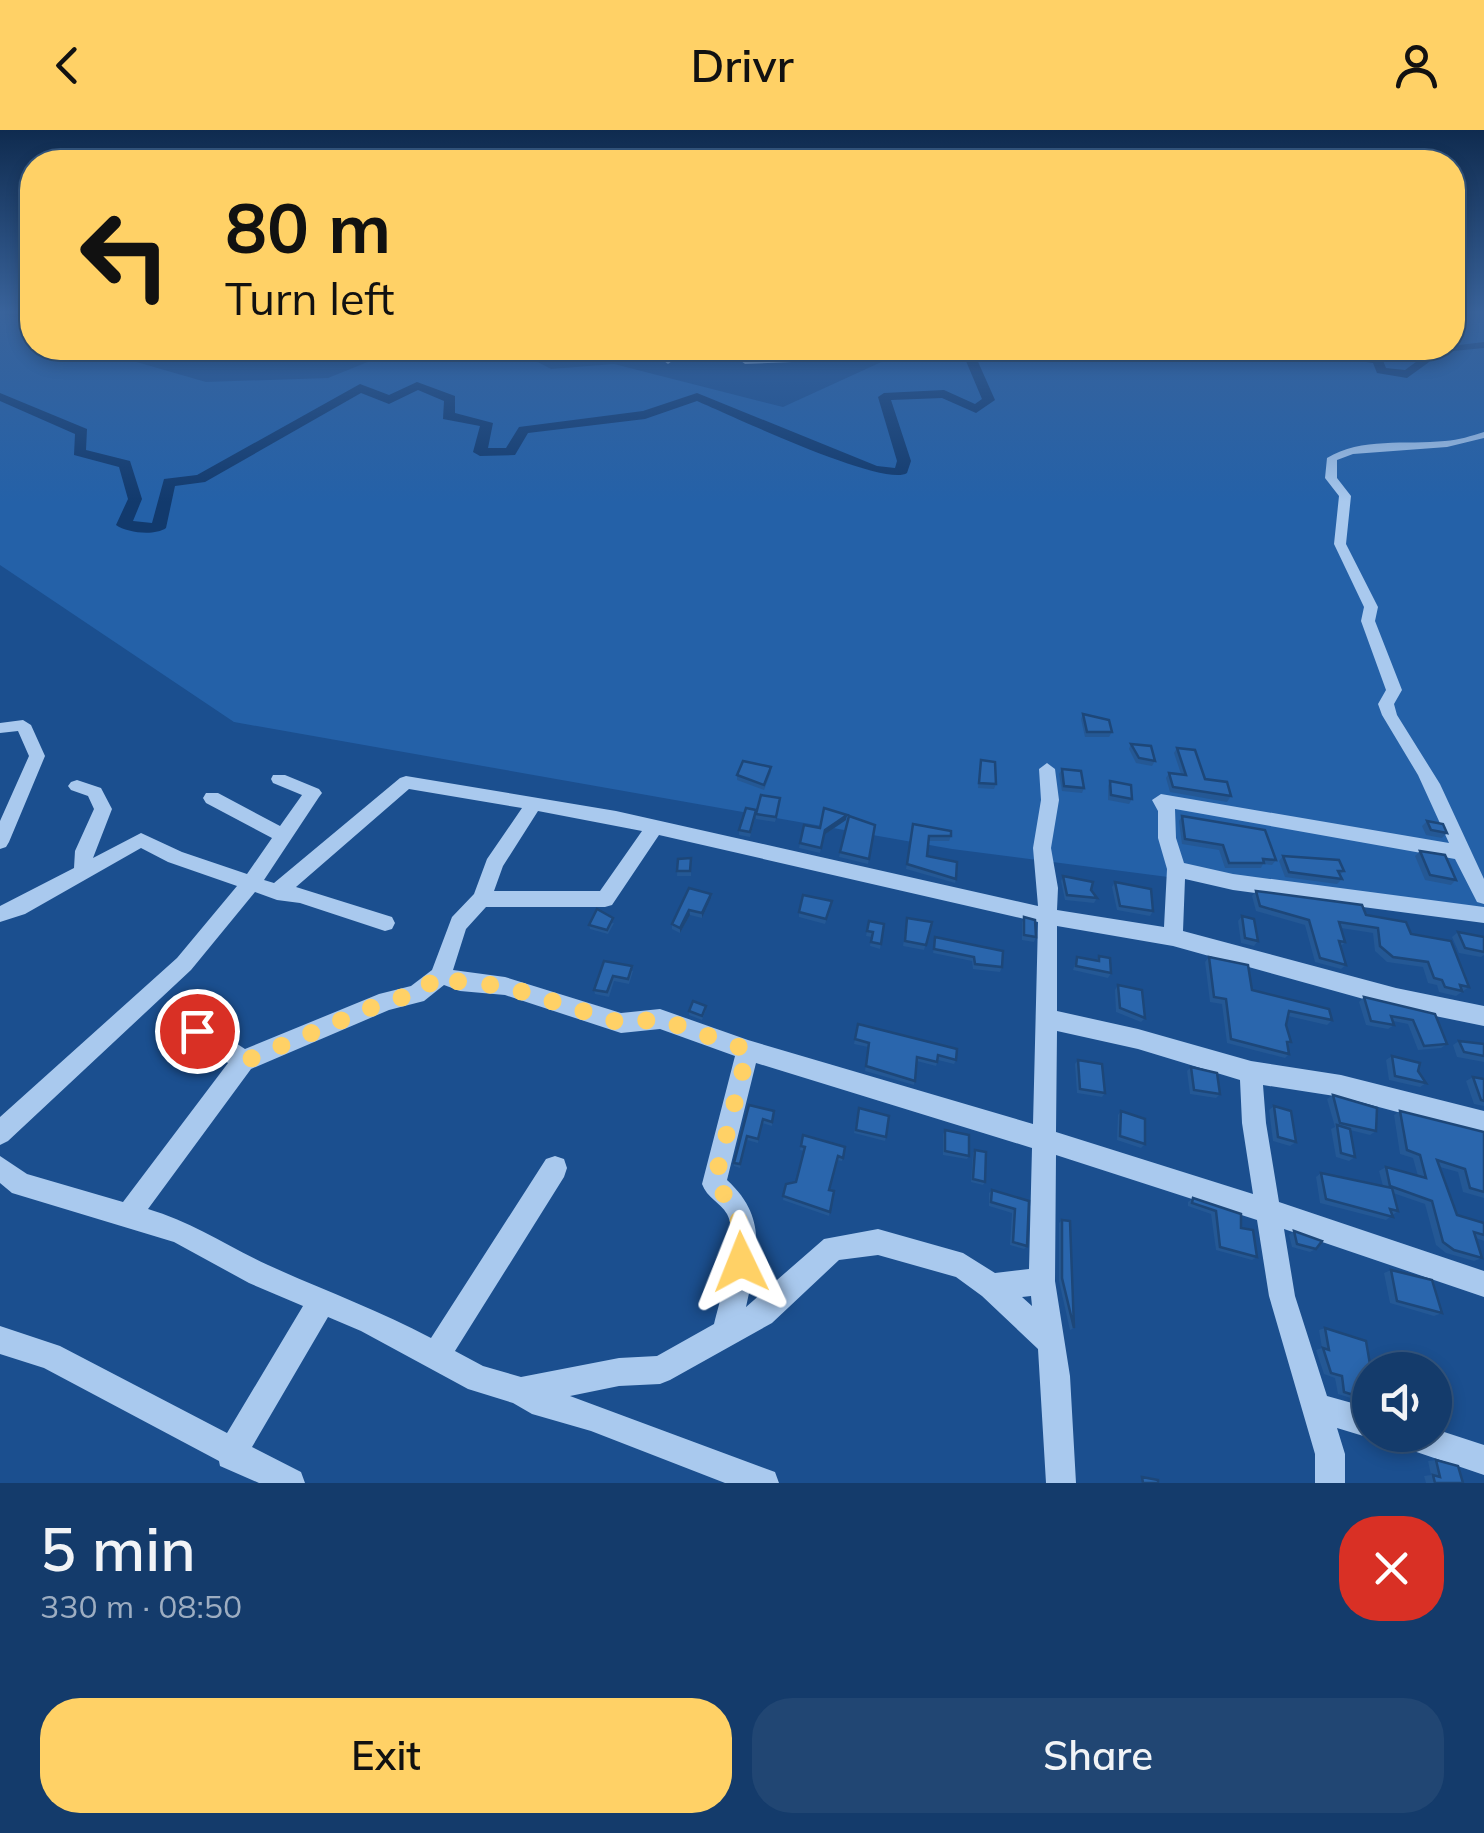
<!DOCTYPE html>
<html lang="en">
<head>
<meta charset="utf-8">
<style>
  body { margin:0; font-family:Mulish,sans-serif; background:#214673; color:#f1f3f6; height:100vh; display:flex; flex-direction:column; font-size:38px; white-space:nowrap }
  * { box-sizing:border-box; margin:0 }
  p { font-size:32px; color:#9dadc1 }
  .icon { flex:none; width:55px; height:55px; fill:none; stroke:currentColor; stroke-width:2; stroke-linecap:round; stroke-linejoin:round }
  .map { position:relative; height:1353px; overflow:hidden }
  .panel { display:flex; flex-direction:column; background:#143b6b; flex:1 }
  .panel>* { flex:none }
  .hud { position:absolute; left:20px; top:20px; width:1445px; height:210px; border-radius:40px; box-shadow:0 5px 15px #0003,0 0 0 2px #33557e; background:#ffd166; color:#111; overflow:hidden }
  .buttons { position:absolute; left:1352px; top:1222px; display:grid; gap:20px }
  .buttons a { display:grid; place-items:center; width:100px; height:100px; border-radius:50%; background:#143b6b; box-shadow:0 5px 15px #0003,0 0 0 2px #33557e; font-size:50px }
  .pin { position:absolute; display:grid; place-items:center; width:85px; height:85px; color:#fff; margin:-42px; border:5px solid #fff; border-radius:50%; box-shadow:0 2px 10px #0007 }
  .me { position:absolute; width:110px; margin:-55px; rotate:358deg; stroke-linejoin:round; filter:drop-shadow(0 0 8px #0008) }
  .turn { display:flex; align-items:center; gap:35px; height:210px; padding:0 40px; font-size:45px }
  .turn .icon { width:130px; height:130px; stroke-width:2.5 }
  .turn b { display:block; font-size:70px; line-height:85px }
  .round { display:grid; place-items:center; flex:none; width:105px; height:105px; border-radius:40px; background:#214673 }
  .overview { display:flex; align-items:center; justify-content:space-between; height:170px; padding:0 40px }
  h1 { font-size:60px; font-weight:600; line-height:75px }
  .cta { display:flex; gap:20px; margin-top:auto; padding:20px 40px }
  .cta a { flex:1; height:115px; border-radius:40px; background:#ffd166; color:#111; font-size:40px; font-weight:600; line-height:115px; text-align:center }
  .cta a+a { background:#214673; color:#f1f3f6 }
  header { display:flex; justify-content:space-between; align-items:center; height:130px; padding:0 40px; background:#ffd166; color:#111; font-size:45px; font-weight:600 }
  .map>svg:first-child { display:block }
</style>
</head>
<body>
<header><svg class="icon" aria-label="back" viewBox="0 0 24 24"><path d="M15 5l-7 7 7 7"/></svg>Drivr<svg class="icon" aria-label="person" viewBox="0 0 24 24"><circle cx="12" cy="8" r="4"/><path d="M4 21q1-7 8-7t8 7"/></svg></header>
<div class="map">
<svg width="1484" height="1353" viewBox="0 0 1484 1353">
  <rect width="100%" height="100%" fill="#1b4f8f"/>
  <polygon fill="#2461a8" points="0,183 32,193 32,218 88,218 206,252 328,248 385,225 446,218 511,218 551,239 614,234 783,277 912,218 1452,218 1453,183 1484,183 1484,788 952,719 234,592 0,435"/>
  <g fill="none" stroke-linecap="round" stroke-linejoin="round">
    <g fill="#123a6d" fill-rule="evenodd">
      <polygon points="1484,212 1484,218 1443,222 1407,248 1377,243 1373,233 1334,227 1318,218 1382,228 1386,238 1405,240 1435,218"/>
      <path d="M971 218H984L975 225 995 270 976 283 942 268 891 270 911 331 907 343C884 358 730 285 697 271L645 289 528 303 515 325 480 326 473 322 480 296 443 289 444 271 418 260 389 274 361 263 205 352 175 356 166 398C155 406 127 403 116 395L128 369 119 337 74 325 75 304 0 271V263L87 299 86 320 130 331 142 369 133 391 152 393 164 349 197 345 360 254 389 265 417 252 455 266V283L493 293 488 318H506L519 297 643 281 697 263 877 336 895 338 897 331 878 267 884 263 944 260 975 274 982 269 963 224Z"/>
    </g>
    <g fill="#a9c9ee" fill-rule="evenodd">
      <polygon points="159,218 212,220 354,218 350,221 212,226"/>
      <polygon points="669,218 677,218 672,231 668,234 664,231"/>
      <polygon points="852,218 862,218 840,230 745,234 741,231 745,228 838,224"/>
      <path d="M1484 302V308L1447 317 1353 324 1337 330V348L1351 366 1346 414 1378 477 1375 491 1402 560 1394 574 1397 585 1440 654 1484 749V774L1477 772 1455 729 1175 679 1176 708 1184 733 1233 744 1484 777V793L1233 760 1185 749 1183 801 1396 858 1484 876V896L1396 878 1173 816 1057 796V881L1138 899 1251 931 1341 945 1484 981V1005L1341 967 1263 955 1266 993 1279 1072 1484 1141V1167L1284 1099 1295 1166 1327 1266 1370 1278V1305H1377L1370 1308 1337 1298 1345 1324V1353H1315V1324L1269 1166 1257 1090 1056 1025 1055 1151 1070 1246 1076 1353H1046L1038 1219 982 1166 956 1147 878 1125 839 1130 772 1193 670 1250 660 1254 619 1256 570 1266 775 1342 779 1353H725L591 1301 532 1284 513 1273 468 1259 361 1201 328 1187 252 1317 301 1342 305 1353H259L220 1336 219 1331 44 1238 0 1224V1196L60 1216 227 1303 303 1176 249 1153 174 1112 12 1063 0 1053V1026L27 1044 123 1072 228 933 178 900 175 893 178 886 186 883 194 886 245 919 379 864 411 856 432 840 452 787 474 764 487 729 522 678 409 659 296 757 392 787 395 793 392 799 385 801 300 773 277 770 255 762 191 840 8 1011 0 1015V987L177 828 237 756 168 732 141 718 25 784 0 792V776L74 738 75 721 94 679 88 666 71 660 68 656 71 652 77 650 101 658 112 679 93 728 141 703 182 722 247 744 272 708 206 673 203 668 206 663H218L280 696 302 665 273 653 271 649 273 645H285L319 659 322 663 319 667 264 750 274 753 400 648 406 646 616 681 1038 776 1033 718 1041 670 1039 639 1047 633 1055 639 1059 670 1051 718 1058 758 1057 780 1164 797 1167 739 1158 708V681L1152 670 1161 664 1449 713 1418 645 1382 585 1378 574 1386 560 1361 491 1364 477 1334 414 1339 366 1325 348 1327 328C1361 307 1406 315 1445 311 1459 310 1471 306 1484 302ZM538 681 642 701 600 761H494L503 736ZM659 705 1038 792 1033 994 748 910 660 879 621 883 505 847 453 840 466 799 486 777H605L612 775ZM444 855 460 861 505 865 621 903 660 899 735 926 702 1054C707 1068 720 1072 727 1084 740 1107 720 1169 714 1194L657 1226 619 1228 521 1247 483 1236 455 1221 564 1047 567 1038 564 1029 555 1026 546 1029 431 1208C378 1180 323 1160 268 1135 227 1116 192 1092 148 1079L251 939 389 880 424 871ZM1057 901 1138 919 1240 950 1242 993 1253 1064 1056 1002ZM756 933 1032 1018 1029 1139 995 1143 963 1123 878 1099 824 1109 746 1177C757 1127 769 1088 727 1050ZM1031 1166 1032 1176 1022 1167Z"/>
      <polygon points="23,590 31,595 45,626 9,712 6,717 0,719 0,691 29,626 18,601 0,603 0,593"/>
      <polygon points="1435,1299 1484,1315 1484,1345 1396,1315 1391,1305 1435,1305"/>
    </g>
  </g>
  <g fill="#245895">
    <polygon points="1083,584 1112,602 1109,607 1085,607 1081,589"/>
    <polygon points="1131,614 1155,631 1152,636 1136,633 1129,619"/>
    <polygon points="1177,618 1205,649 1231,666 1227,672 1170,662 1166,648 1169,643 1181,644 1174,623"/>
    <polygon points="981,630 996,654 994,659 978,658"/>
    <polygon points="771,637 771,642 764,660 737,650 737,645"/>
    <polygon points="1062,639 1084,658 1082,663 1062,661 1059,644"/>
    <polygon points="1110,651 1132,669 1129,674 1108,670 1108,656"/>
    <polygon points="780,673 775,692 756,689 756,685 750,707 739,705 739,700 756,680"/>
    <polygon points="849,686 875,695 868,734 839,727"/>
    <polygon points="1182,686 1276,730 1272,735 1263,734 1261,738 1225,738 1219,720 1182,714 1179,691"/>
    <polygon points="846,690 824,705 820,723 799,718 800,713 820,698"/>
    <polygon points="1427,691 1447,703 1442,708 1426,705 1422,696"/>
    <polygon points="913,694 951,706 949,711 929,711 927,726 956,749 955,753 906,739"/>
    <polygon points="1420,721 1456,750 1451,755 1425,750 1415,726"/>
    <polygon points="1283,726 1344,741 1340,745 1342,749 1337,754 1285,747 1279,731"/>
    <polygon points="691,728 691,746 677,746 678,729"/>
    <polygon points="1063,746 1091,760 1097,768 1094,773 1065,770 1061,751"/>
    <polygon points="1115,752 1153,781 1150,786 1117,780 1112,757"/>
    <polygon points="1256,761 1366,785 1411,804 1469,857 1456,866 1439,862 1437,855 1428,853 1423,837 1387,832 1375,821 1373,803 1341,798 1345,812 1341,816 1346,835 1341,839 1315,832 1305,795 1256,781 1252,766"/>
    <polygon points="711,764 711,768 702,788 690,785 680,803 672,799 672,794"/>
    <polygon points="831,776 825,794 799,787 799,782"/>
    <polygon points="1242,786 1258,811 1254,816 1241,813 1238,791"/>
    <polygon points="1024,787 1036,807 1034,812 1022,810 1022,792"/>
    <polygon points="907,788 932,792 924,820 903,816"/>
    <polygon points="869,791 884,794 880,819 870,816 872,807 866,806"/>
    <polygon points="614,793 608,804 590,799 589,795"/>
    <polygon points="1458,802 1484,807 1484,825 1481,827 1459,823 1452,807"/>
    <polygon points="935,807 1002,837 1000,842 973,839 972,831 933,823"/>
    <polygon points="1099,826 1111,843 1108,848 1073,840 1077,827 1097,830"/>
    <polygon points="1209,827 1252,860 1332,890 1327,895 1288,886 1286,895 1291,912 1288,915 1289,924 1285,928 1227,913 1222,874 1210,872 1205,832"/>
    <polygon points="604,831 633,841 629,854 614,851 609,867 595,864 594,860"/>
    <polygon points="1118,855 1145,888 1141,892 1116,882 1115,860"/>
    <polygon points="1364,867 1435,884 1447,914 1441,918 1418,920 1408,894 1393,891 1394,895 1388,899 1366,895 1359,872"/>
    <polygon points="706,876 706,880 702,890 689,885 689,881"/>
    <polygon points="858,894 956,930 954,934 938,930 936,936 917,931 914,955 865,941 868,917 854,914"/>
    <polygon points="1459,911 1484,914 1484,932 1457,927 1453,915"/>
    <polygon points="1392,926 1418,941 1426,953 1420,957 1389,950 1386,930"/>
    <polygon points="1078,930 1105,963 1102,967 1077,963 1075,934"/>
    <polygon points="1191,937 1220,964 1216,968 1190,964 1187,941"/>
    <polygon points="1473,947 1484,949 1484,976 1474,974 1466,951"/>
    <polygon points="1333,965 1376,1001 1370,1005 1350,1000 1355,1027 1349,1031 1336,1027 1331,999 1335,997 1327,969"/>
    <polygon points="749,975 774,981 772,996 762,993 758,1013 747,1010 740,1038 734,1036 734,1033"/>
    <polygon points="1274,976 1296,1012 1290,1016 1273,1011 1269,980"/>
    <polygon points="859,978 886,1007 885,1011 854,1003"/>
    <polygon points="1121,981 1145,1014 1141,1018 1117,1010 1118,985"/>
    <polygon points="1400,981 1484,1002 1484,1068 1463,1062 1458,1042 1440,1037 1457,1085 1484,1093 1484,1111 1476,1108 1482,1128 1474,1131 1446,1123 1436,1115 1425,1074 1393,1063 1398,1081 1386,1090 1320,1073 1316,1047 1321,1043 1383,1056 1379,1041 1386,1037 1418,1046 1413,1028 1400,1024 1394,985"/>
    <polygon points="945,1000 969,1026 967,1029 943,1025 943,1004"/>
    <polygon points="803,1005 845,1017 842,1031 837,1030 829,1060 834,1061 829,1086 783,1070 786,1054 796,1052 804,1021 800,1020"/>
    <polygon points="975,1020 985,1052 983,1055 971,1052 973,1023"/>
    <polygon points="992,1060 1029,1071 1027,1116 1024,1119 1010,1115 1012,1083 989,1076 989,1063"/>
    <polygon points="1193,1068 1241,1084 1241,1098 1257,1127 1252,1130 1216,1120 1211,1084 1188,1076 1188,1072"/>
    <polygon points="1062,1090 1074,1198 1070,1200 1059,1151 1059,1093"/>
    <polygon points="1294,1101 1316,1119 1310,1122 1292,1117 1289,1105"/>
    <polygon points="1391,1140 1442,1183 1434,1186 1390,1173 1384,1143"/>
    <polygon points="1325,1198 1370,1240 1370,1274 1338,1264 1335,1248 1324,1244 1316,1220 1322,1218 1319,1200"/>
    <polygon points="1436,1330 1463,1353 1426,1353 1424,1346 1431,1345 1428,1331"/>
  </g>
  <g fill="#1d4779">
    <polygon points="847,685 846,690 824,705 820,723 825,700"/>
    <polygon points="711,764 711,768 702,788 702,783"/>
    <polygon points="689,780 690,785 680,803 680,798"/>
  </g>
  <g fill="#2a66ad" stroke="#1d4779" stroke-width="2.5">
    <polygon points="1083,584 1109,590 1112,602 1087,602"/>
    <polygon points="1131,614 1151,616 1155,631 1139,628"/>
    <polygon points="1177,618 1195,620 1205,649 1227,652 1231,666 1173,657 1169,643 1186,645"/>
    <polygon points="981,630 995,632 996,654 979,653"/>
    <polygon points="743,631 771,637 764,655 737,645"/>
    <polygon points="1062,639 1081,641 1084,658 1064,656"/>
    <polygon points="1110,651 1131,655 1132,669 1111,665"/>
    <polygon points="761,665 780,668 776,687 756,684"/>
    <polygon points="746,678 756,680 750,702 739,700"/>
    <polygon points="824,678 847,685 825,700 821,718 800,713 804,695 820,698"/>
    <polygon points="849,686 875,695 869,729 840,722"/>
    <polygon points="1182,686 1265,700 1276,730 1263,729 1264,733 1229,733 1223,715 1185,709"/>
    <polygon points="1427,691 1443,694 1447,703 1431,700"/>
    <polygon points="913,694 951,701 951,706 929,706 927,726 957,732 956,749 907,734"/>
    <polygon points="1420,721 1445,725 1456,750 1430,745"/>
    <polygon points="1283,726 1339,730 1344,741 1338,741 1342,749 1289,742"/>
    <polygon points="691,728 690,741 677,741 678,729"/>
    <polygon points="1063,746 1093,752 1091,760 1097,768 1067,765"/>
    <polygon points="1115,752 1151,759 1153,781 1120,776"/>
    <polygon points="689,758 711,764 702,783 689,780 680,798 672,794"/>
    <polygon points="1256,761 1362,775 1366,785 1406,792 1411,804 1451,811 1469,857 1460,855 1462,861 1445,857 1442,850 1434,848 1428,832 1393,827 1380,816 1378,798 1339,792 1345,812 1339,811 1346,835 1320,828 1309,790 1260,776"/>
    <polygon points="803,765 832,771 826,789 799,782"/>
    <polygon points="597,779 613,788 607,800 589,795"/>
    <polygon points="1242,786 1254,789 1258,811 1245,808"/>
    <polygon points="1024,787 1035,790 1036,807 1024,805"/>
    <polygon points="907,788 932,792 926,815 905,811"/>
    <polygon points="869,791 884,794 881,814 871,812 873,802 867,801"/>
    <polygon points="1458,802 1484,807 1484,822 1465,818"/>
    <polygon points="935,807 1003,821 1002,837 975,834 974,827 934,819"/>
    <polygon points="1099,826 1110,828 1111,843 1076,836 1077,827 1099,831"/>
    <polygon points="1209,827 1248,835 1252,860 1329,879 1332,890 1289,881 1286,895 1291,912 1287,912 1289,924 1231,909 1226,869 1214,867"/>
    <polygon points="604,831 632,836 628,849 613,846 607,862 594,860"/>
    <polygon points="1118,855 1142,860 1145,888 1120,878"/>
    <polygon points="1364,867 1435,884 1447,914 1424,916 1413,890 1391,886 1394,895 1371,891"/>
    <polygon points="693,871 706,876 702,886 689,881"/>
    <polygon points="858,894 957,919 956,930 938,925 937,932 917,927 915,951 866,936 869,913 855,909"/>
    <polygon points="1459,911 1484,914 1484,926 1464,922"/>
    <polygon points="1392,926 1420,933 1418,941 1426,953 1395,946"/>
    <polygon points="1078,930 1102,934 1105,963 1080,959"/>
    <polygon points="1191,937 1217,943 1220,964 1194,960"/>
    <polygon points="1473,947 1484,949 1484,971 1481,970"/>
    <polygon points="1333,965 1377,978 1376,1001 1340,993"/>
    <polygon points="749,975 774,981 772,992 763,989 758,1009 747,1006 740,1034 734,1033"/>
    <polygon points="1274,976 1291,981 1296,1012 1278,1007"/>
    <polygon points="859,978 889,986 886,1007 856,1000"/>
    <polygon points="1121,981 1145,989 1145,1014 1120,1006"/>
    <polygon points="1400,981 1484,1002 1484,1062 1470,1058 1465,1039 1437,1030 1457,1085 1484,1093 1484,1105 1474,1102 1482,1128 1454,1120 1443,1112 1432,1071 1390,1056 1386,1037 1426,1048 1420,1025 1407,1020"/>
    <polygon points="1337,995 1350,999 1355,1027 1341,1023"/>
    <polygon points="945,1000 969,1005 969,1026 945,1021"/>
    <polygon points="803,1005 845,1017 843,1028 838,1026 829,1060 834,1061 830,1082 783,1066 786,1054 796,1052 805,1017 801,1016"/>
    <polygon points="975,1020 986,1022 985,1052 973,1049"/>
    <polygon points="1321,1043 1392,1058 1398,1081 1390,1079 1393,1087 1326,1069"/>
    <polygon points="992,1060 1029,1071 1027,1116 1013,1112 1015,1079 991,1072"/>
    <polygon points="1193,1068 1241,1084 1241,1098 1253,1100 1257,1127 1220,1117 1216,1081 1192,1073"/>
    <polygon points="1062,1090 1070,1091 1074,1198 1062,1148"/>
    <polygon points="1294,1101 1322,1111 1316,1119 1297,1114"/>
    <polygon points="1391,1140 1432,1150 1442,1183 1397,1171"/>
    <polygon points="1325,1198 1366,1211 1371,1240 1370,1270 1344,1262 1342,1246 1331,1243 1323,1218 1329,1220"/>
    <polygon points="1436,1330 1458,1336 1463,1353 1435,1353 1433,1345 1440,1347"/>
    <polygon points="1142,1347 1158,1350 1158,1353 1143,1353"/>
  </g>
  <linearGradient id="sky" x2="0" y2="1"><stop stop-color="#0f2b4f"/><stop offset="0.49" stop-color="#39639b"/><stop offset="1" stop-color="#39639b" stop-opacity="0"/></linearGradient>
  <rect width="1484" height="372" fill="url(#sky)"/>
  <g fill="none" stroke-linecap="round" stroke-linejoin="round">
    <polyline stroke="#ffd166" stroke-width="18" stroke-dasharray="0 32.4" points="197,901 243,932 387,871 417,864 440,845 460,852 504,856 621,893 660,889 748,920 714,1054 738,1079 741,1132"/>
  </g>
</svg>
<div class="buttons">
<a><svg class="icon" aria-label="sound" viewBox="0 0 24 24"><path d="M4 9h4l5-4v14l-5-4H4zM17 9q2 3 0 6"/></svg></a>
</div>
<div class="pin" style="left:197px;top:901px;background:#d93025"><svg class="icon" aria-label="arrive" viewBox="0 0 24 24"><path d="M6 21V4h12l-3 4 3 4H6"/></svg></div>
<svg class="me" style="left:741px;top:1132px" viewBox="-20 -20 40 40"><path d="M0-17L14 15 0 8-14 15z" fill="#ffd166" stroke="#fff" stroke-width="4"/></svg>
<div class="hud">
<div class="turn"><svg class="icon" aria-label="left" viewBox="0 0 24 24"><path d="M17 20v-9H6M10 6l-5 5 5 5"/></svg><div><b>80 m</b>Turn left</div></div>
</div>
</div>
<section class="panel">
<div class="overview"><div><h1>5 min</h1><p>330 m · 08:50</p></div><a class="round" style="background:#d93025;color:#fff"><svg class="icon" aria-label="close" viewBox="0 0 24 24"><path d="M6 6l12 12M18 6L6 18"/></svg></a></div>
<div class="cta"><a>Exit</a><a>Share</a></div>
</section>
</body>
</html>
